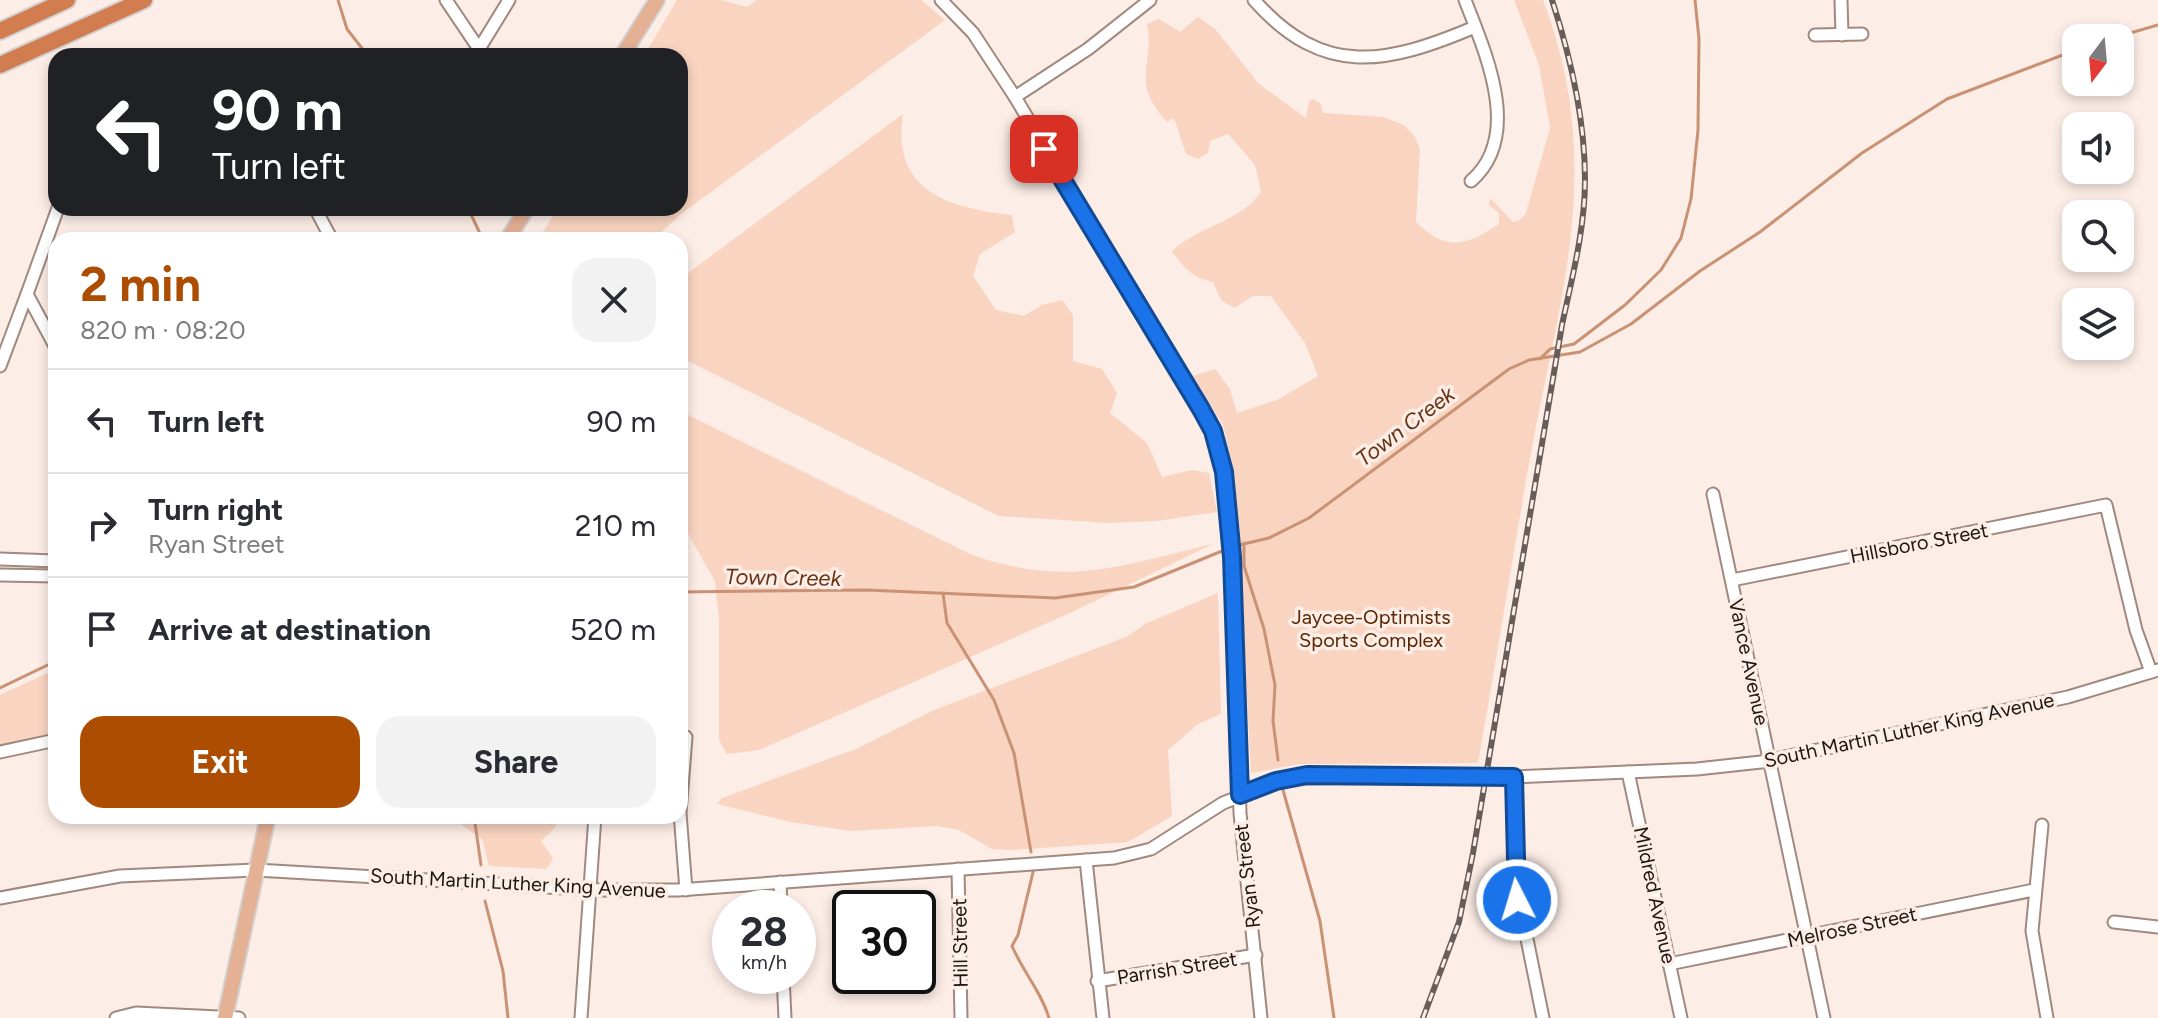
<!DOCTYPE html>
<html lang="en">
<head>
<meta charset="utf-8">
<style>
  body { margin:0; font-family:Figtree,sans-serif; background:#f2f2f3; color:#2b2b33; height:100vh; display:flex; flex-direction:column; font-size:30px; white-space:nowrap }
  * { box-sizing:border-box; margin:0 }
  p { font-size:26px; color:#7c7c81 }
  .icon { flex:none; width:44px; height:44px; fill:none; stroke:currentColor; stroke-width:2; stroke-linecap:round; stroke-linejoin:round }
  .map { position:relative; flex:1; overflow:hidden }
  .panel { position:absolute; left:48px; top:232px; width:640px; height:592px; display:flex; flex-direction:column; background:#fff; border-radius:24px; box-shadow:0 4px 12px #0003 }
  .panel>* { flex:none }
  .guide { position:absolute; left:48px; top:48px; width:640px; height:168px; border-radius:24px; box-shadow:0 4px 12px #0003; background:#202124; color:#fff; overflow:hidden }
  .needle { width:52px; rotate:196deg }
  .fabs { position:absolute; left:2062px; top:24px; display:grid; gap:16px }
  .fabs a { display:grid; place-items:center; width:72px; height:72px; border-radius:16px; background:#fff; box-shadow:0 4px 12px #0003; font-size:40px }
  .speed { position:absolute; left:712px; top:890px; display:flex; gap:16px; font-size:40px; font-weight:700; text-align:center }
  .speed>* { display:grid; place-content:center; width:104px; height:104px; border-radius:50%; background:#fff; box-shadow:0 4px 12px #0003; line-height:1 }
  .speed small { font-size:20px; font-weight:400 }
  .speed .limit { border:4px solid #111; border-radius:12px; background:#fff; color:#111 }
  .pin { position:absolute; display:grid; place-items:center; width:68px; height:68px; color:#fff; margin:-34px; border-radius:16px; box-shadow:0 4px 12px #0006 }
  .me { position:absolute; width:88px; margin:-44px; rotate:355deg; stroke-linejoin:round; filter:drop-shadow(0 0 6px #0008) }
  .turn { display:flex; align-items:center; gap:28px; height:168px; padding:0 32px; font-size:36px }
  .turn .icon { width:104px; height:104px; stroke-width:2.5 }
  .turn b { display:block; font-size:56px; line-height:68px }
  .round { display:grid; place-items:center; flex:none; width:84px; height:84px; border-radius:24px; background:#f2f2f3 }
  .overview { display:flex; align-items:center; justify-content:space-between; height:136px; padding:0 32px }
  h1 { font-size:48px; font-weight:700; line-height:60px; color:#ac4d01 }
  .cta { display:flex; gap:16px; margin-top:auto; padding:16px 32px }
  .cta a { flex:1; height:92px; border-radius:24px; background:#ac4d01; color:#fff; font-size:32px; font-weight:700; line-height:92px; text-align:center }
  .cta a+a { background:#f2f2f3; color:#2b2b33 }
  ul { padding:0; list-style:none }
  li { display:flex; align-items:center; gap:24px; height:104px; padding:0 32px; border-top:2px solid #e1e1e2 }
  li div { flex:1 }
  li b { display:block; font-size:30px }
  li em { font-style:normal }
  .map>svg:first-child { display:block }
</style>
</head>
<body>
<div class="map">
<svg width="2158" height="1018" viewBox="0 0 2158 1018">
  <rect width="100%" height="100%" fill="#fcede6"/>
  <g fill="#f9d4c1">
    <polygon points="677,0 720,0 747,7 757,0 921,0 945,20 681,214 653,240 538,240 558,208 680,208 680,56 644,56"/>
    <path d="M1514 0H1543C1606 166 1560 294 1530 458 1512 560 1496 662 1478 763L1300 764 1251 773 1235 476 1223 425 1193 376 1215 369 1230 389 1237 413 1277 400 1318 376 1305 343 1271 296H1253L1234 308 1221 300 1213 282C1193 278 1184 268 1172 251 1199 226 1242 221 1261 192L1255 165 1228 134 1210 141 1208 153 1198 159 1186 154 1174 118 1167 122C1129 80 1155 68 1147 24L1159 19 1180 32 1198 17 1215 29 1259 84 1306 118 1309 101 1313 99 1321 104 1323 113 1383 117 1404 125 1415 137 1420 149 1416 222C1445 252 1467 246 1499 224V213L1489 205 1490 198 1513 222 1520 220 1526 213 1550 128 1539 65Z"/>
    <path d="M903 114C891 191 948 208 1012 215L1015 232 980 254 973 276 996 310 1024 316 1042 305 1062 300 1073 315V361L1102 369 1117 393 1110 413 1147 443 1162 477 1192 470 1209 473 1217 512 1156 521 1109 523 999 516 680 357V279Z"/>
    <path d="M680 411 972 555C1069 588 1118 566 1213 544L1070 613 759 750 727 754 719 740V619L715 581 680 520Z"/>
    <polygon points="1218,593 1221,714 1198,724 1168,750 1172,816 1128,842 1012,850 992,849 959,830 936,826 851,831 790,822 717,804 722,798 856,749 934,710 1126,637 1147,623"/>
    <polygon points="56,669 56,740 0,752 0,695"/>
    <polygon points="456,816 558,816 556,827 541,841 553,858 547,869 489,866 482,839 462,825"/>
  </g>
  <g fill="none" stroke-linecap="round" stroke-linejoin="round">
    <g stroke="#ca9275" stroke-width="3">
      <polyline points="338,0 347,29 368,56"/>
      <polyline points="2113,38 2158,25"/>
      <polyline points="468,208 483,240"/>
      <polyline points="1540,359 1550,349 1574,344 1625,305 1661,270 1681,238 1691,199 1698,130 1699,39 1695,0"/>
      <polyline points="1244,543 1244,566 1264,629 1275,685 1273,721 1278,760"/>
      <polyline points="1235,546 1269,538 1309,518 1509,369 1529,360 1580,352 1631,324 1700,271 1760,232 1862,153 1947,99 2076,50"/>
      <polyline points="680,592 866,590 1055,598 1134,587 1227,549"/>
      <polyline points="943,593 947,623 994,700 1014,753 1031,852"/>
      <polyline points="0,688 56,661"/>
      <polyline points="1283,790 1320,921 1334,1018"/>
      <polyline points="474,816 481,865"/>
      <path d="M1034 868 1018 935 1012 946C1023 972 1041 991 1049 1018"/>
      <polyline points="485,901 503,971 508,1018"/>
    </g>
    <g stroke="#a0897e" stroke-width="15">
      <g id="minor">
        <polyline points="446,0 479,49 509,0"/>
        <polyline points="941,0 973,33 1015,97 1201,409 1213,431 1224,472 1232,557 1240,813 1261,1018"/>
        <path d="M1254 0C1324 79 1387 64 1475 27"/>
        <path d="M1465 0C1486 54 1523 136 1471 181"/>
        <polyline points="1841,0 1842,35"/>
        <polyline points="1815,35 1862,34"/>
        <polyline points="1015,97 1088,49 1150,0"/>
        <polyline points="315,208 332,240"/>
        <polyline points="56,348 27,294 58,208"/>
        <polyline points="0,366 27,294"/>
        <polyline points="1713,494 1824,1018"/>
        <polyline points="0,559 56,561"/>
        <polyline points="0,575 56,576"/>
        <polyline points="1732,580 2106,505 2136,630 2151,672"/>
        <polyline points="0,752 56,740"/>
        <polyline points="1628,772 1681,1018"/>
        <polyline points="1514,777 1514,875 1543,1018"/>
        <polyline points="2042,825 2032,931 2047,1018"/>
        <polyline points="1086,860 1103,1018"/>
        <polyline points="958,869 961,1018"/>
        <polyline points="780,882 781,908"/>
        <polyline points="686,890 680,813 686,737"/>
        <polyline points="0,898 120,876 256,870 599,890 678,890 1114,858 1151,849 1223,803 1288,778 1514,777 1697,769 1761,762 2068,697 2158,670"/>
        <polyline points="2114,922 2158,927"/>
        <polyline points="1669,964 2034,890"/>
        <polyline points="783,976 785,1018"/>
        <polyline points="1097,981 1256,955"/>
        <polyline points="116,1018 136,1013 239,1018"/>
        <polyline points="581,1018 595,816"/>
      </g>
    </g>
    <g stroke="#d2d0d0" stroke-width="18">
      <g id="major">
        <polyline points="622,56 657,0"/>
        <polyline points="507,240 527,208"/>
        <polyline points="225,1018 268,816"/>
      </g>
    </g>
    <g stroke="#d2d0d0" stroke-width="20">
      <g id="highway">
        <polyline points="0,31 67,0"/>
        <polyline points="0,65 144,0"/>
      </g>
    </g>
    <use href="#minor" stroke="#fff" stroke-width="11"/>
    <use href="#major" stroke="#e4b195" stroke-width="14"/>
    <use href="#highway" stroke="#d27d4f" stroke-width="16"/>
    <g stroke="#685d58" stroke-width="6">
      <path id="rail" d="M1423 1018 1459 922 1473 853 1562 325C1572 278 1585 229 1585 180 1585 119 1571 58 1552 0"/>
    </g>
    <use href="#rail" stroke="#fcede6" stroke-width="3" stroke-dasharray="9" stroke-linecap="butt"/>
  </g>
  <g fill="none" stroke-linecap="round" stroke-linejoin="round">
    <g stroke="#114b97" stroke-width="20">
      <polyline id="route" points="1044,149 1201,409 1213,431 1224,472 1232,557 1240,795 1276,781 1307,775 1514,777 1517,900"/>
    </g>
    <use href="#route" stroke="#1a73e8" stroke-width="14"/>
  </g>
  <g text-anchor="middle" stroke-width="7" stroke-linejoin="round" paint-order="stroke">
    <g font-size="20" fill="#1f1612" stroke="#fcede6">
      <text transform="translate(1919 543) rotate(-11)" y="7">Hillsboro Street</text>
      <text transform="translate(1749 662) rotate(78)" y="7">Vance Avenue</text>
      <text transform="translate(1909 730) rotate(-12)" y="7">South Martin Luther King Avenue</text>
      <text transform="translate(1247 876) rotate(-97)" y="7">Ryan Street</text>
      <text transform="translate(518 883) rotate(3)" y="7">South Martin Luther King Avenue</text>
      <text transform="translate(1655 895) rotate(78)" y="7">Mildred Avenue</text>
      <text transform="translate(1852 927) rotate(-12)" y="7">Melrose Street</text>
      <text transform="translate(960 943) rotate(-91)" y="7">Hill Street</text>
      <text transform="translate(1177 968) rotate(-9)" y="7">Parrish Street</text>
    </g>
    <g font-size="20" fill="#5a2603" stroke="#fcede6">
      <text x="1371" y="624">Jaycee-Optimists<tspan x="1371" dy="23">Sports Complex</tspan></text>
    </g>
    <g font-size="22" font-style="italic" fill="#683313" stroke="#fcede6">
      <text transform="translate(1405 426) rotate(-37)" y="8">Town Creek</text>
      <text transform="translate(783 577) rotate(1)" y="8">Town Creek</text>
    </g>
  </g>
</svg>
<div class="fabs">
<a><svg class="needle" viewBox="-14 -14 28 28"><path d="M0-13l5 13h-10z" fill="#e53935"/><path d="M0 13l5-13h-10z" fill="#7c7c81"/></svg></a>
<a><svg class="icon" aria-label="sound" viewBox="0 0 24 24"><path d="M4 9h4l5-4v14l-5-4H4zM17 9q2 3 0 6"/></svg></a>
<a><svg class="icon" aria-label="search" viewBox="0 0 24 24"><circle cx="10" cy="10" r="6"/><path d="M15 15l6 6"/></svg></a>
<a><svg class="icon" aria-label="layers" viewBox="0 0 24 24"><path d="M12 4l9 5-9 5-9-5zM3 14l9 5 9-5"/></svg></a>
</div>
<div class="speed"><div>28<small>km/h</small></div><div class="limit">30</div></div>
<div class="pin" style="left:1044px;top:149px;background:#d93025"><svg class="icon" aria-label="arrive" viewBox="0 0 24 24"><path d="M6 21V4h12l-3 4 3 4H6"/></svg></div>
<svg class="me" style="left:1517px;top:900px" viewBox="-20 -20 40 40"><circle r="17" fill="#1a73e8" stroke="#fff" stroke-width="3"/><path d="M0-11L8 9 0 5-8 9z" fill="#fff"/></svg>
<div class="guide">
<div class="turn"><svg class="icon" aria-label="left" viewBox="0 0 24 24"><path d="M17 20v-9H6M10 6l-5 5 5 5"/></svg><div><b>90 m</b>Turn left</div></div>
</div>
<section class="panel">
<div class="overview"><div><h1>2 min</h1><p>820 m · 08:20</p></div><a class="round"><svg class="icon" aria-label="close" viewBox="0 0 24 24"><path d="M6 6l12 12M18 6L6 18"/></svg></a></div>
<ul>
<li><svg class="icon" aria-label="left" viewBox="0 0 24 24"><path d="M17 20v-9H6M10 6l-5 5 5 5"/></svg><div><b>Turn left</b></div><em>90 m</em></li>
<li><svg class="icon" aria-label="right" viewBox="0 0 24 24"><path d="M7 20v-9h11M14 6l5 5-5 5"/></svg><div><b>Turn right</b><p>Ryan Street</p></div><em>210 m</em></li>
<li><svg class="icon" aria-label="arrive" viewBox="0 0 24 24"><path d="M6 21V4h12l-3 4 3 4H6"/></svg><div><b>Arrive at destination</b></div><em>520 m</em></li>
</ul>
<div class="cta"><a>Exit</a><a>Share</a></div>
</section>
</div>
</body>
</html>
